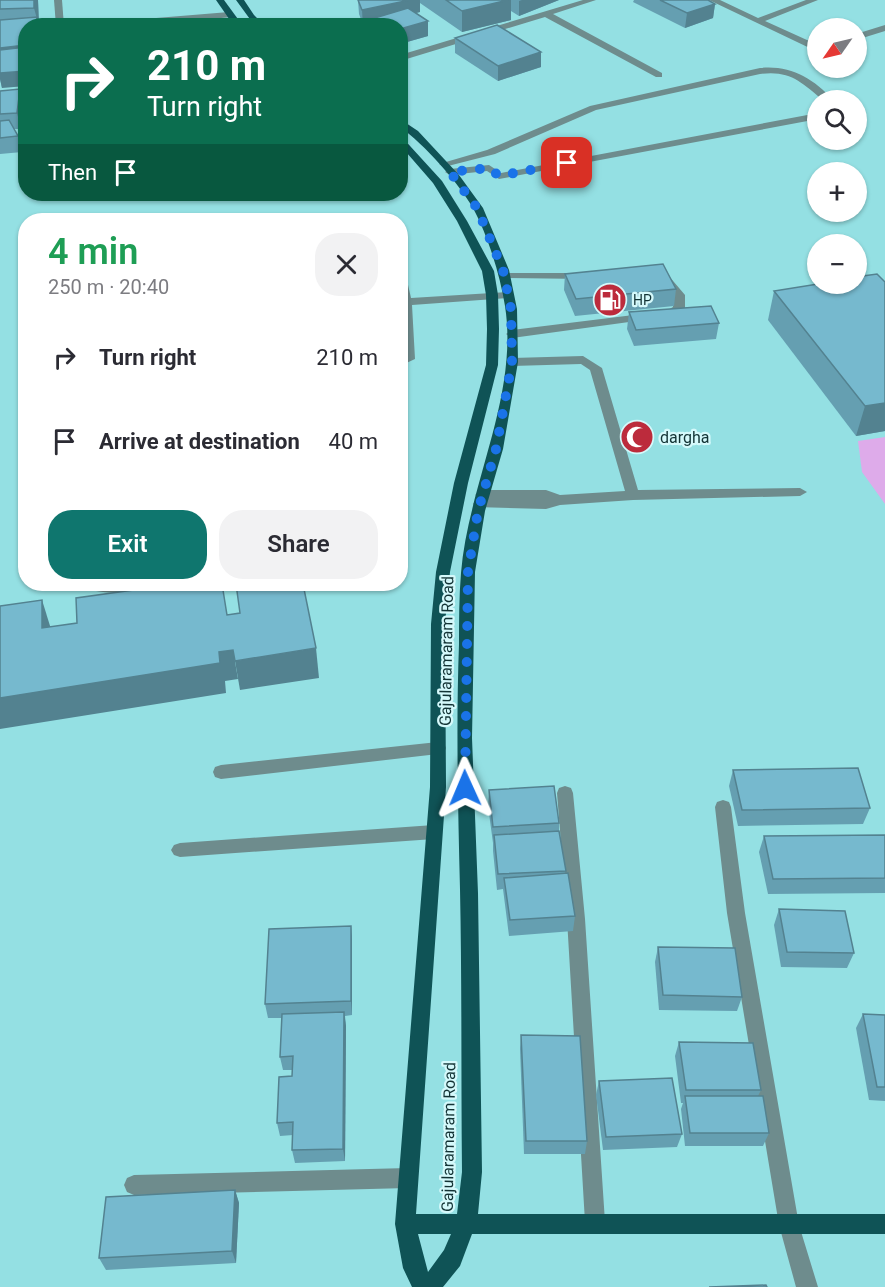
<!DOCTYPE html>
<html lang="en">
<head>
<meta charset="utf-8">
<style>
  body { margin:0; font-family:Roboto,sans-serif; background:#f2f2f3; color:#2b2b33; height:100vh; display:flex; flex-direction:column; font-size:22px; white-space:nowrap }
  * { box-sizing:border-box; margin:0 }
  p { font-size:20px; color:#7c7c81 }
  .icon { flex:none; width:33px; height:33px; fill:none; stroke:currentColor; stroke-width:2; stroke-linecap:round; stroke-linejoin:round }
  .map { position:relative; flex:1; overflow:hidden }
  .details { position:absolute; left:18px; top:213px; width:390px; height:378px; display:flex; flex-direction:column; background:#fff; border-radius:24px; box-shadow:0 2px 4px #0004 }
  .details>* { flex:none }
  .guide { position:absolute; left:18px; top:18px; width:390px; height:183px; border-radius:24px; box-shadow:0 2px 4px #0004; background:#0b6e4f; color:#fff; overflow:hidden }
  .needle { width:39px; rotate:236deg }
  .fabs { position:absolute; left:807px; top:18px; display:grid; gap:12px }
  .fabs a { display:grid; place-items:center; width:60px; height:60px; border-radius:50%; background:#fff; box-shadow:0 2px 4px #0004; font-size:30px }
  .pin { position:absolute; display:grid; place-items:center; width:51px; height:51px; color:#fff; margin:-26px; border-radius:12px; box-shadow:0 3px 9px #0006 }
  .me { position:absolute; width:66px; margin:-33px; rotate:359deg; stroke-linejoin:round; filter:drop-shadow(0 0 4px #0008) }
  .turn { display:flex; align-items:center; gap:21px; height:126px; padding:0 30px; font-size:27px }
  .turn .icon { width:78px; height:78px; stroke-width:2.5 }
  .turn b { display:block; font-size:42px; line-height:51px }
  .then { display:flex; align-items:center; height:57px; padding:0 30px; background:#0003; gap:12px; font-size:22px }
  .round { display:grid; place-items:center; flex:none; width:63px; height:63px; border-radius:24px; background:#f2f2f3 }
  .summary { display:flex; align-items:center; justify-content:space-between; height:102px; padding:0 30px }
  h1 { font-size:36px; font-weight:600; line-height:45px; color:#1e9e55 }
  .action { display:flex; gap:12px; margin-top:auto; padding:12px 30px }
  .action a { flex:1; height:69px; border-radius:24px; background:#0f766e; color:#fff; font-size:24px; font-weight:600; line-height:69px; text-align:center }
  .action a+a { background:#f2f2f3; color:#2b2b33 }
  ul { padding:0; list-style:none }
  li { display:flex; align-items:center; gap:18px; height:84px; padding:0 30px }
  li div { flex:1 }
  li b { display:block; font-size:22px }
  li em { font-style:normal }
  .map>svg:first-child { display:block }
</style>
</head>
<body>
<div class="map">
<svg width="885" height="1287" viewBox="0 0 885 1287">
  <rect width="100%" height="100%" fill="#94e0e3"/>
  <polygon fill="#deabea" points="885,437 885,504 862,472 858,441"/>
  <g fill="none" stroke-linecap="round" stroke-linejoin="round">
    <g fill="#6e8c8d" fill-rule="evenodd">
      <polygon points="54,0 62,0 64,26 56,26"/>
      <polygon points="583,0 596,0 553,14 662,73 662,77 656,77 545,17 400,61 400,55"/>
      <polygon points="709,0 720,0 758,18 806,0 818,0 765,21 818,45 818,52"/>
      <polygon points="229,12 232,13 232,17 133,26 128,23 132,20"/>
      <polygon points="885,25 885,31 856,40 856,34"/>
      <path d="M760 68C790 65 813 78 833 100H823C801 82 790 70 760 74L596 110 495 154 444 167 439 164 487 150 590 106Z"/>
      <polygon points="26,90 26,96 0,99 0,93"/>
      <polygon points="818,113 818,119 499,179 487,171 450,175 445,172 450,169 489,165 501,173"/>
      <polygon points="400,273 406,276 411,298 508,292 514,295 508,298 412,305 415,359 400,366 400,358 403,357"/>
      <polygon points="505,273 586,273 592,276 586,279 501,278 501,274"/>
      <polygon points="664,274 668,275 685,295 685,309 673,316 512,338 506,334 512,330 666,311 673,307 673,295 658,277"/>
      <polygon points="583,356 602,368 638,490 800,488 807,492 800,496 633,500 560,505 546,509 475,507 473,504 475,501 482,499 475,495 482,490 546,490 560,495 625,491 590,370 581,364 512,366 506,362 512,358"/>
      <path d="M89 584H162C154 596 106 594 92 590Z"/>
      <polygon points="438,742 444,743 446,748 444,753 438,754 221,779 215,777 213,772 215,767 221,765"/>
      <polygon points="565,786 571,788 573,793 585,919 605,1222 602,1229 595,1232 588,1229 585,1222 567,919 557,793 559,788"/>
      <polygon points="723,800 729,802 731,807 745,913 799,1225 818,1287 796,1287 779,1225 727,913 715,807 717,802"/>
      <polygon points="434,825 440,827 442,832 440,837 434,839 180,857 174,855 171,850 174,845 180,843"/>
      <polygon points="408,1168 415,1171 418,1178 415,1185 408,1188 134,1195 127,1192 124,1185 127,1178 134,1175"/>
    </g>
    <g fill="#0f5356" fill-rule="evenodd">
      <polygon points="216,0 224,0 243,26 234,26"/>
      <polygon points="236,0 244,0 254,15 265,26 255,26"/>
      <path d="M400 119 418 131 459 175 483 208 509 270 517 309 518 362 503 449 485 511 475 572 472 738 478 893 482 1172 478 1214H885V1234H472L460 1266 443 1287H412L403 1268 395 1224 430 787 431 624 436 572 454 483 486 365 487 329 486 295 482 271 457 221 433 183 400 145V135L442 181 467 221 494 271 498 295 499 329 498 365 468 483 450 572 445 624 446 787 416 1214H457L462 1172C461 1078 462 983 460 889 458 807 456 726 459 644 459 620 459 597 461 573 468 485 519 396 505 306 500 275 488 236 473 208 457 181 425 145 400 127ZM418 1234H451L444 1250 428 1272Z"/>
    </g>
  </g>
  <g fill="#659fb1">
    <polygon points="0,0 38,0 39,26 26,26 2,88 0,79"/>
    <polygon points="358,0 420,0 420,12 416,13 428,36 400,44 400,26 362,22 359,14"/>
    <polygon points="420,0 559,0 519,16 511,11 511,20 462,32 420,3"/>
    <polygon points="634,0 708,0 715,4 713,18 685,28 633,2"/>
    <polygon points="455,38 541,52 541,67 498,81 455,53"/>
    <polygon points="20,89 23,104 21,129 14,129 18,136 22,152 0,154 0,91"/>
    <polygon points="565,274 676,289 674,306 575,316 564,290"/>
    <polygon points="885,282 885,431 856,436 768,320 774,291"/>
    <polygon points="629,312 719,323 716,339 634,346 627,329"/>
    <polygon points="733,770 870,808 863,824 738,826 729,786"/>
    <polygon points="489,790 559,823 559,831 565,873 575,916 573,931 509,936 503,889 497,890 493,851 493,843 488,806"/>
    <polygon points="885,835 885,893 768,894 759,852 764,836"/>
    <polygon points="779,909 854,953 847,968 781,967 774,925"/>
    <polygon points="351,926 352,941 352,1015 345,1016 346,1026 345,1161 295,1163 292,1150 293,1135 280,1136 277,1123 292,1076 292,1070 283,1070 280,1057 282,1018 268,1018 265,1004"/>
    <polygon points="658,947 742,997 737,1011 659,1010 655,962"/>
    <polygon points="863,1014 885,1015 885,1101 869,1100 856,1028"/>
    <polygon points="521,1035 587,1141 585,1154 524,1154 520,1049"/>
    <polygon points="679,1042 761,1090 758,1096 769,1133 763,1146 685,1146 681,1109 683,1103 681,1103 675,1056"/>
    <polygon points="599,1081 682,1134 677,1147 603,1150 596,1095"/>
    <polygon points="235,1190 239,1203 236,1263 106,1270 99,1258"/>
  </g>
  <g fill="#538290">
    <polygon points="34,0 38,0 39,26 36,26 37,19 34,8"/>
    <polygon points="410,0 420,0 420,12 363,25 362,10"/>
    <polygon points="508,0 511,0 511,20 462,32 462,11"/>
    <polygon points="522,0 559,0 519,16 519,1"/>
    <polygon points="715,4 713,18 685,28 687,13"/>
    <polygon points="428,21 428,36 400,44 400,29"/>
    <polygon points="26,45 26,60 0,64 0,48"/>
    <polygon points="541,52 541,67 498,81 498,66"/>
    <polygon points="26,71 26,86 2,88 0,79 0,73"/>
    <polygon points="20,89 23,104 21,129 17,113"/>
    <polygon points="885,403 885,431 856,436 865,406"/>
    <polygon points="42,600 51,629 42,628"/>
    <polygon points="316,648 319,678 240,690 235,661"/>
    <polygon points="233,650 238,679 225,681 226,693 0,729 0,698 219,652"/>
    <polygon points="351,926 352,941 352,1015 351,1001"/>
    <polygon points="344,1012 346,1026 345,1161 343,1149"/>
    <polygon points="235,1190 239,1203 236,1263 232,1251"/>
  </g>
  <g fill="#76b9ce" stroke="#538290" stroke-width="1.5">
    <polygon points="0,0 34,0 34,8 0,9"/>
    <polygon points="358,0 410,0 362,10"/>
    <polygon points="446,0 508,0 462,11"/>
    <polygon points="660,0 708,0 715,4 687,13"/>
    <polygon points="408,8 428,21 400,29 400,26 348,26"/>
    <polygon points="37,17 36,26 26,26 26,45 0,48 0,20"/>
    <polygon points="497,25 541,52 498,66 455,38"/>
    <polygon points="26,47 26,71 0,73 0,50"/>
    <polygon points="20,89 17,113 0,114 0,91"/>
    <polygon points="9,120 18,136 0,138 0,121"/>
    <polygon points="371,215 373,220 323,220"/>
    <polygon points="663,264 676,289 576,299 565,274"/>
    <polygon points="877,274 885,282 885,403 865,406 774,291 818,284 856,284 856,277"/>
    <polygon points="711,306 719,323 636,330 629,312"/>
    <polygon points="177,584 222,584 227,615 240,613 236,584 303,584 316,648 235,661 233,650 219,652 220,663 0,698 0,606 42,600 42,628 77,623 76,598"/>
    <polygon points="858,768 870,808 742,810 733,770"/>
    <polygon points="554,786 559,823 493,827 489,790"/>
    <polygon points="559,831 566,871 498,874 494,835"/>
    <polygon points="885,835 885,878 773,879 764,836"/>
    <polygon points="568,873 575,916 510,920 504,878"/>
    <polygon points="779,909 845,911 854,953 787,952"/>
    <polygon points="351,926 351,1001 265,1004 269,929"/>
    <polygon points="658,947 735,948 742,997 663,995"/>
    <polygon points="344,1012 343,1149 292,1150 293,1122 277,1123 279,1077 292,1076 293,1056 280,1057 282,1014"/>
    <polygon points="863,1014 885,1015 885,1087 877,1087"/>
    <polygon points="521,1035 580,1036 587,1141 526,1141"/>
    <polygon points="679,1042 753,1043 761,1090 686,1090"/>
    <polygon points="672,1078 682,1134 606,1137 599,1081"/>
    <polygon points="685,1096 763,1096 769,1133 690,1133"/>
    <polygon points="235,1190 232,1251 99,1258 106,1197"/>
    <polygon points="766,1285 767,1287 709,1287"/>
  </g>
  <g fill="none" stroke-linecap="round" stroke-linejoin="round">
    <polyline stroke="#1a73e8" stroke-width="10" stroke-dasharray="0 18" points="465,788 468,572 478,511 496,449 512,363 511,309 503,270 477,208 450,172 489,168 499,176 567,163"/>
  </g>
  <defs>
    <g id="fuel-disc" transform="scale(1.725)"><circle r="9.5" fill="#bc2b3c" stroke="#d5f9fb"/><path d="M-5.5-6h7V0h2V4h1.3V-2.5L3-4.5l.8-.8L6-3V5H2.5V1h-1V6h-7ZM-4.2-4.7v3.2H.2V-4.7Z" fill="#fff"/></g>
    <g id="mosque-disc" transform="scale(1.725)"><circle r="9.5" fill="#bc2b3c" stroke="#d5f9fb"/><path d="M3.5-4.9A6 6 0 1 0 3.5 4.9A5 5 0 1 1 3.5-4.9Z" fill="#fff"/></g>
  </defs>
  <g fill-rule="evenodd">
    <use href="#fuel-disc" x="610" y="300"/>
    <use href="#mosque-disc" x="637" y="437"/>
  </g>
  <g text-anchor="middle" stroke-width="4.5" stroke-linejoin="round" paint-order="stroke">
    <g font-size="14" fill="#133335" stroke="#d5f9fb" text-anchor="start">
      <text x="633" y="305">HP</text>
    </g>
    <g font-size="16" fill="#133335" stroke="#d5f9fb" text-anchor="start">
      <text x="660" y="443">dargha</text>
    </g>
    <g font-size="16" fill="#133335" stroke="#d5f9fb">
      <text transform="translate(446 651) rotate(-89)" y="6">Gajularamaram Road</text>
      <text transform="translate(448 1137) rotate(-89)" y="6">Gajularamaram Road</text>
    </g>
  </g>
</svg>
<div class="fabs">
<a><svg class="needle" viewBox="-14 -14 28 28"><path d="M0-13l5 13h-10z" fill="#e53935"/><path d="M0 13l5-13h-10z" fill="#7c7c81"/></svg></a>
<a><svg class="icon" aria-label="search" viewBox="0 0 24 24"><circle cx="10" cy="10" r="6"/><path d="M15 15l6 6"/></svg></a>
<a>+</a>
<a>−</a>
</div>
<div class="pin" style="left:567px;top:163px;background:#d93025"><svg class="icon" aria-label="arrive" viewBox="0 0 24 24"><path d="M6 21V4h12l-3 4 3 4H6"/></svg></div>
<svg class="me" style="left:465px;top:788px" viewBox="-20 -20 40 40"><path d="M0-17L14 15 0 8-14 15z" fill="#1a73e8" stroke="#fff" stroke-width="4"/></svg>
<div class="guide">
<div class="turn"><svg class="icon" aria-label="right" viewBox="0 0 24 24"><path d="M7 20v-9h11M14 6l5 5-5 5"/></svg><div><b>210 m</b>Turn right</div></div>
<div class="then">Then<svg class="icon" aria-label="arrive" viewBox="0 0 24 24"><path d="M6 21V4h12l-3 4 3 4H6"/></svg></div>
</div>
<section class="details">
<div class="summary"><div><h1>4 min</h1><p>250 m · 20:40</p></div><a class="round"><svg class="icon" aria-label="close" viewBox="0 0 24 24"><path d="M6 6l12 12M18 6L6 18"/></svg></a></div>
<ul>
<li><svg class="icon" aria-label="right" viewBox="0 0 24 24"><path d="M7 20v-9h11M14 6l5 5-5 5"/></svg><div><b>Turn right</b></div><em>210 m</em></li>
<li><svg class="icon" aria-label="arrive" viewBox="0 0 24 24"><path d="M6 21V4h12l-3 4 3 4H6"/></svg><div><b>Arrive at destination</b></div><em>40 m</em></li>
</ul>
<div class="action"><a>Exit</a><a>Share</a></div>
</section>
</div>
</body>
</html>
